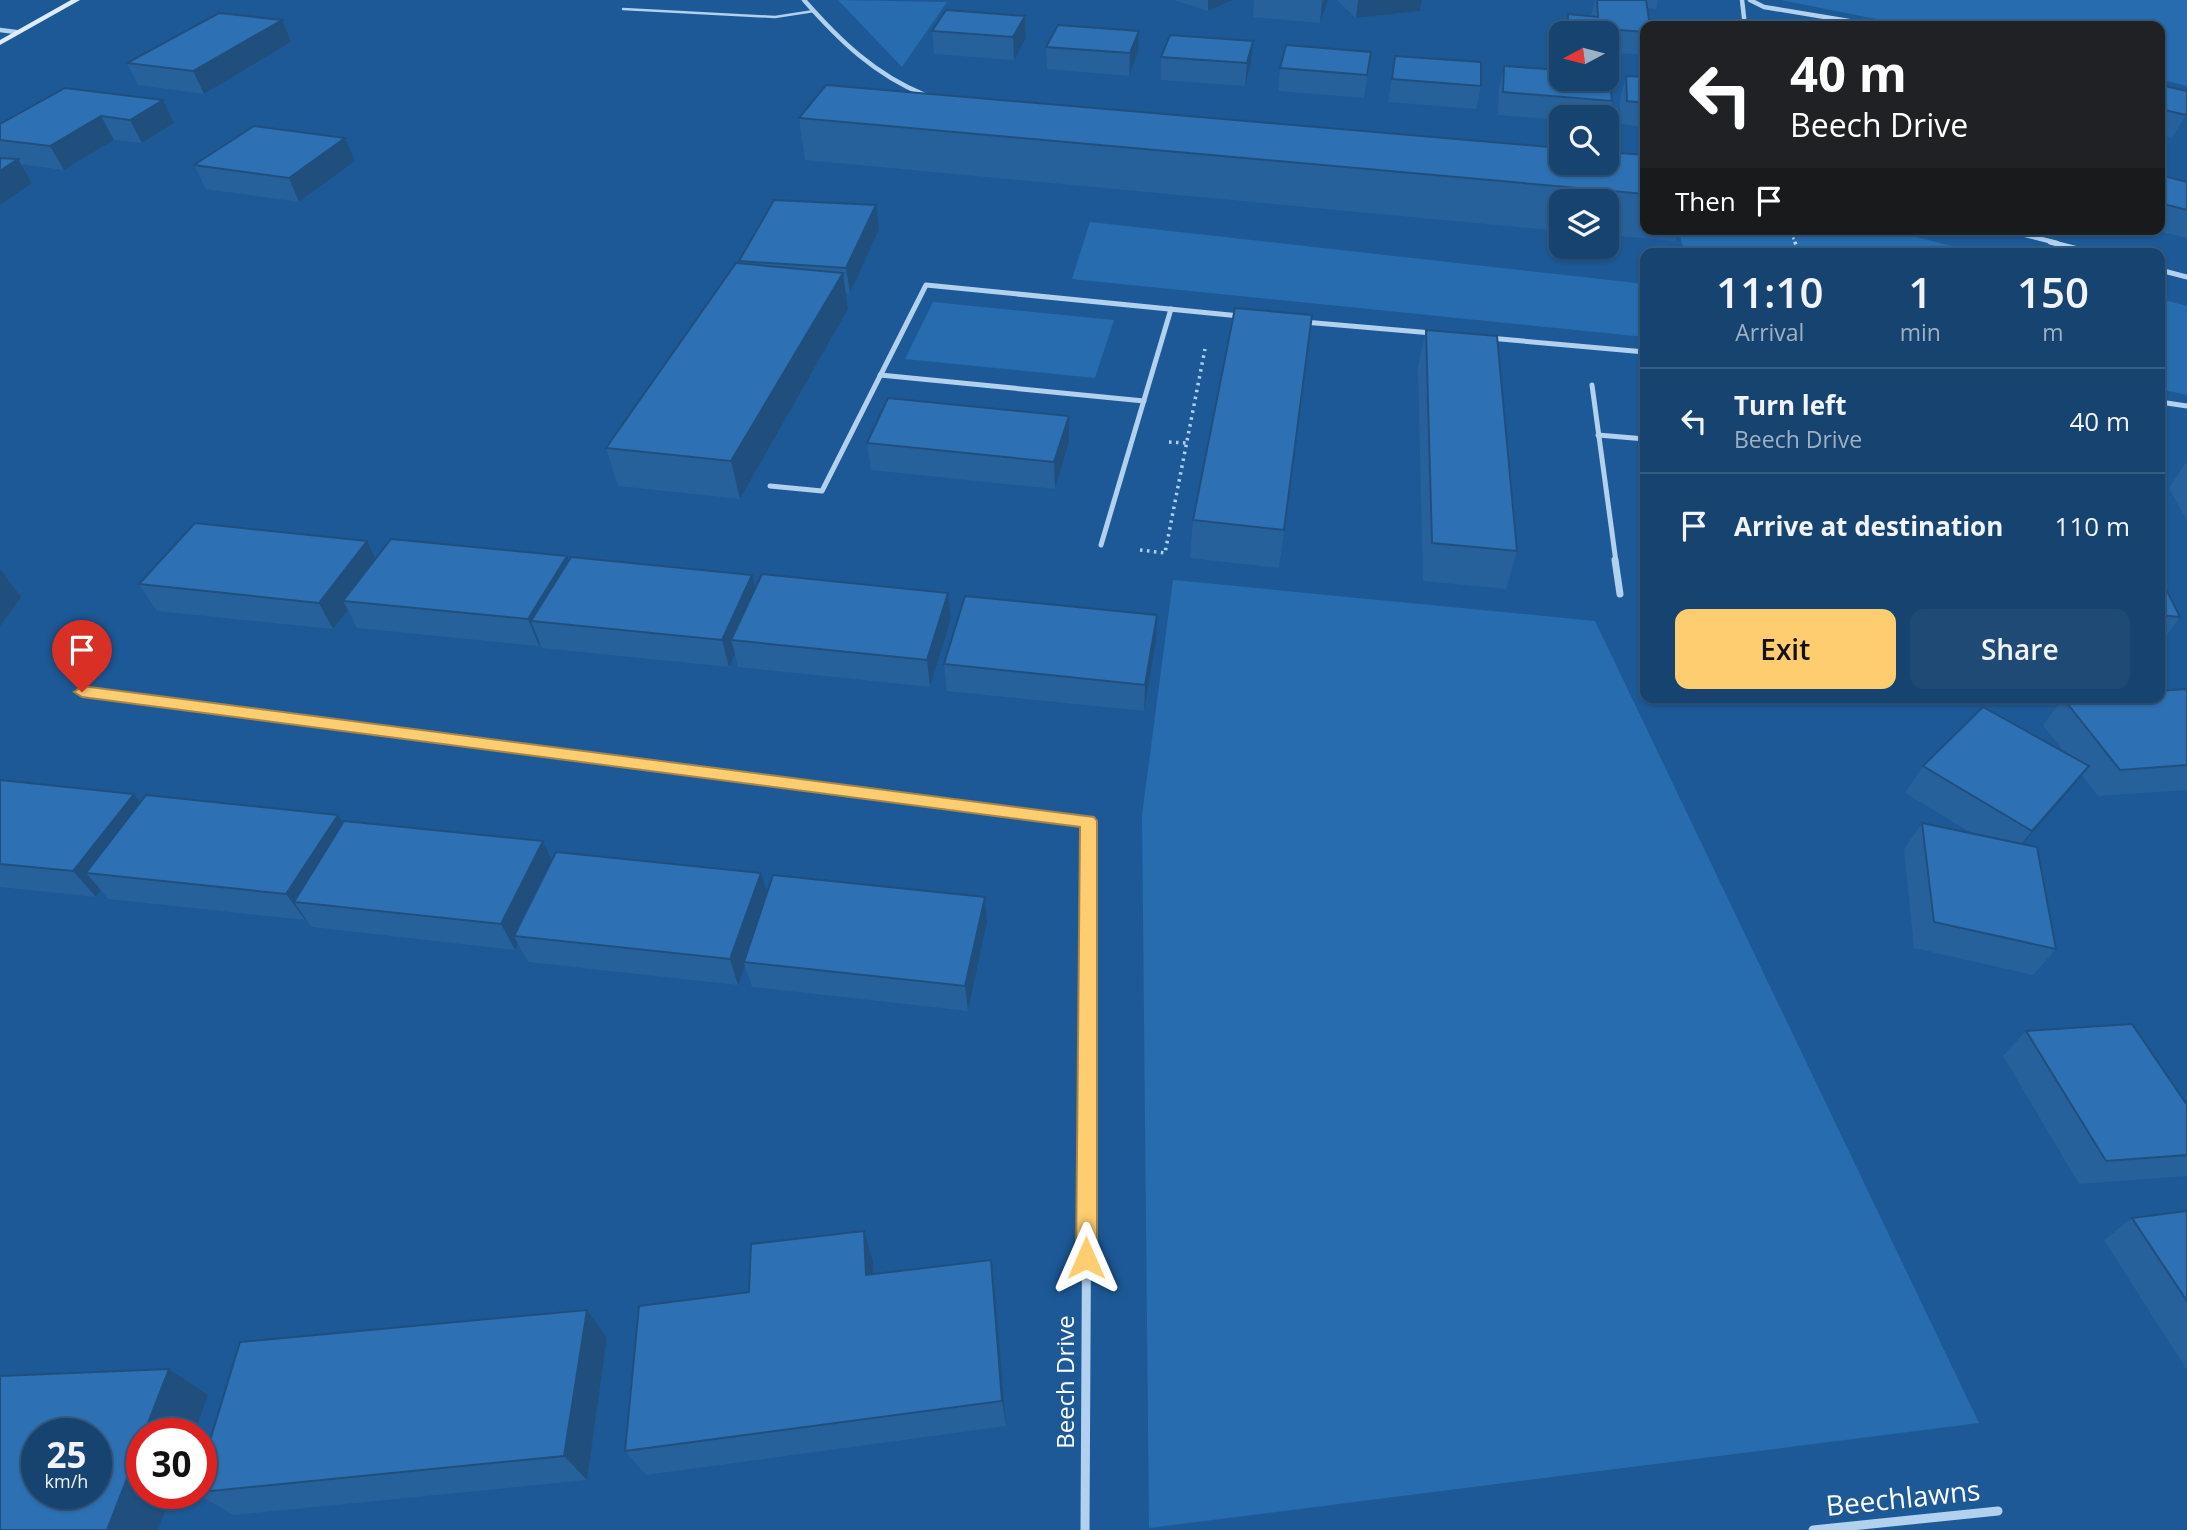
<!DOCTYPE html>
<html lang="en">
<head>
<meta charset="utf-8">
<style>
  body { margin:0; font-family:"Open Sans",sans-serif; background:#1f4a75; color:#f1f3f6; height:100vh; display:flex; flex-direction:column; font-size:26px; white-space:nowrap }
  * { box-sizing:border-box; margin:0 }
  p { font-size:23px; color:#9eb0c3 }
  .icon { flex:none; width:38px; height:38px; fill:none; stroke:currentColor; stroke-width:2; stroke-linecap:round; stroke-linejoin:round }
  .map { position:relative; flex:1; overflow:hidden }
  .side { position:absolute; left:1640px; top:248px; width:525px; height:455px; display:flex; flex-direction:column; background:#164370; border-radius:14px; box-shadow:0 2px 5px #0004,0 0 0 2px #355c83 }
  .side>* { flex:none }
  .banner { position:absolute; left:1640px; top:21px; width:525px; height:214px; border-radius:14px; box-shadow:0 2px 5px #0004,0 0 0 2px #355c83; background:#202124; color:#fff; overflow:hidden }
  .needle { width:46px; rotate:263deg }
  .buttons { position:absolute; left:1549px; top:21px; display:grid; gap:14px }
  .buttons a { display:grid; place-items:center; width:70px; height:70px; border-radius:14px; background:#164370; box-shadow:0 2px 5px #0004,0 0 0 2px #355c83; font-size:35px }
  .speed { position:absolute; left:21px; top:1418px; display:flex; gap:14px; font-size:35px; font-weight:700; text-align:center }
  .speed>* { display:grid; place-content:center; width:91px; height:91px; border-radius:50%; background:#164370; box-shadow:0 2px 5px #0004,0 0 0 2px #355c83; line-height:1 }
  .speed small { font-size:18px; font-weight:400 }
  .speed .limit { border:10px solid #d22; background:#fff; color:#111 }
  .pin { position:absolute; display:grid; place-items:center; width:60px; height:60px; color:#fff; margin:-72px -30px; border-radius:50% 50% 50% 0; rotate:-45deg; box-shadow:0 0 7px #0007 }
  .pin .icon { rotate:45deg }
  .me { position:absolute; width:77px; margin:-38px; rotate:0deg; stroke-linejoin:round; filter:drop-shadow(0 0 5px #0008) }
  .turn { display:flex; align-items:center; gap:24px; height:147px; padding:0 35px; font-size:32px }
  .turn .icon { width:91px; height:91px; stroke-width:2.5 }
  .turn b { display:block; font-size:49px; line-height:60px }
  .then { display:flex; align-items:center; height:66px; padding:0 35px; background:#0003; gap:14px; font-size:26px }
  .eta { display:flex; justify-content:space-evenly; align-items:center; height:119px; text-align:center }
  .eta b { font-size:42px; font-weight:600; line-height:49px }
  .button { display:flex; gap:14px; margin-top:auto; padding:14px 35px }
  .button a { flex:1; height:80px; border-radius:14px; background:#fecd70; color:#111; font-size:28px; font-weight:600; line-height:80px; text-align:center }
  .button a+a { background:#1f4a75; color:#f1f3f6 }
  ul { padding:0; list-style:none }
  li { display:flex; align-items:center; gap:21px; height:105px; padding:0 35px; border-top:2px solid #355c83 }
  li div { flex:1 }
  li b { display:block; font-size:26px }
  li em { font-style:normal }
  .map>svg:first-child { display:block }
</style>
</head>
<body>
<div class="map">
<svg width="2187" height="1530" viewBox="0 0 2187 1530">
  <rect width="100%" height="100%" fill="#1d5996"/>
  <g fill="#276caf">
    <polygon points="838,0 947,2 902,67"/>
    <polygon points="1781,0 2187,0 2187,86 2160,79 2160,26 1911,26"/>
    <polygon points="1090,222 1645,284 1645,337 1072,279"/>
    <polygon points="1679,229 1886,229 1982,254 1684,254"/>
    <polygon points="2160,299 2187,306 2187,395 2160,389"/>
    <polygon points="933,302 1114,320 1095,378 905,359"/>
    <polygon points="1173,580 1595,621 1979,1423 1149,1528 1142,815"/>
  </g>
  <g fill="none" stroke-linecap="round" stroke-linejoin="round">
    <polyline stroke="#b1d1ef" stroke-width="2.5" stroke-dasharray="2 2.5" stroke-linecap="butt" points="1790,229 1795,243"/>
    <g stroke="#b1d1ef" stroke-width="3.5" stroke-dasharray="2.5 4.5" stroke-linecap="butt">
      <polyline points="1795,242 1799,254"/>
      <polyline points="1169,442 1186,443"/>
      <polyline points="1140,550 1165,553 1205,349"/>
    </g>
    <polyline stroke="#b1d1ef" stroke-width="2.5" points="623,9 775,17 814,11"/>
    <g stroke="#b1d1ef" stroke-width="4.5">
      <path d="M804 0C839 40 875 75 925 95"/>
      <polyline points="1742,0 1745,26"/>
      <polyline points="1750,0 1764,7 1879,26"/>
      <polyline points="0,30 16,32"/>
      <polyline points="2002,229 2057,243"/>
    </g>
    <g stroke="#b1d1ef" stroke-width="5">
      <polyline points="2050,242 2098,254"/>
      <polyline points="2160,270 2187,277"/>
      <polyline points="1304,322 1432,333"/>
      <polyline points="1489,338 1645,352"/>
      <polyline points="880,375 1144,401"/>
      <polyline points="1592,385 1616,562"/>
      <polyline points="2160,402 2187,406"/>
      <polyline points="1598,435 1645,439"/>
      <polyline points="770,486 822,491 926,285 1240,316"/>
      <polyline points="1101,545 1171,309"/>
    </g>
    <g stroke="#b1d1ef" stroke-width="7">
      <polyline points="1615,560 1620,594"/>
      <polyline points="82,692 1089,821 1088,981"/>
    </g>
    <g stroke="#b1d1ef" stroke-width="9">
      <polyline points="1085,1530 1088,979"/>
      <polyline points="1813,1530 1998,1511"/>
    </g>
    <polygon fill="#dfecfb" fill-rule="evenodd" points="71,0 80,0 0,45 0,40"/>
  </g>
  <g fill="#27619b">
    <polygon points="1174,0 1233,0 1208,11"/>
    <polygon points="1254,0 1328,0 1320,23 1253,17"/>
    <polygon points="1337,0 1422,0 1420,11 1356,18"/>
    <polygon points="1595,0 1658,0 1656,9 1647,8 1645,26 1644,55 1606,52 1606,33 1563,33 1568,14 1591,16"/>
    <polygon points="1025,16 1026,38 1014,60 934,54 932,31"/>
    <polygon points="1139,31 1138,53 1129,76 1047,69 1046,47"/>
    <polygon points="1253,41 1251,63 1245,86 1161,80 1161,57"/>
    <polygon points="291,42 204,94 138,85 127,63"/>
    <polygon points="1371,52 1364,98 1278,91 1280,68"/>
    <polygon points="1395,56 1481,86 1476,109 1388,102"/>
    <polygon points="1504,66 1612,101 1606,120 1606,117 1561,117 1561,120 1498,115 1499,88"/>
    <polygon points="1626,76 1645,77 1645,127 1620,124 1620,99"/>
    <polygon points="2160,85 2186,115 2172,138 2160,135"/>
    <polygon points="163,100 174,123 142,143 114,140 64,170 21,164 32,183 0,205 0,124"/>
    <polygon points="799,118 1645,155 1645,229 1679,229 1675,241 1606,235 1606,201 1561,201 1561,231 805,160"/>
    <polygon points="355,161 299,202 206,189 194,165"/>
    <polygon points="2160,175 2187,182 2187,238 2150,229 2160,229"/>
    <polygon points="879,230 850,293 846,293 848,309 740,499 618,486 606,448 739,263 739,261"/>
    <polygon points="1312,315 1279,568 1190,558 1193,520"/>
    <polygon points="1426,330 1517,551 1506,589 1423,581 1418,367"/>
    <polygon points="1069,442 1055,489 871,470 867,443"/>
    <polygon points="2187,461 2187,521 2169,488"/>
    <polygon points="367,541 376,558 569,561 755,589 951,619 930,687 738,667 735,654 729,667 542,648 540,643 539,646 357,628 348,610 333,629 157,611 139,584"/>
    <polygon points="2160,577 2180,617 2160,644"/>
    <polygon points="1156,642 1144,711 947,691 944,664"/>
    <polygon points="2187,691 2187,790 2098,796 2082,775 2022,844 2056,949 2033,975 1914,948 1904,849 1922,823 1973,834 1905,793 1923,766 2064,752 2043,725 2063,698"/>
    <polygon points="0,780 134,794 140,802 343,823 552,860 767,894 985,897 987,922 968,1011 752,987 745,966 738,985 528,962 518,944 515,950 312,927 306,919 305,920 108,899 101,890 96,897 0,887"/>
    <polygon points="2026,1031 2187,1105 2187,1176 2079,1184 2003,1056"/>
    <polygon points="2187,1211 2187,1370 2104,1240 2132,1218"/>
    <polygon points="991,1260 995,1289 1006,1426 646,1475 625,1451 749,1292 873,1261 874,1274"/>
    <polygon points="607,1338 587,1480 234,1515 195,1493 201,1493 201,1470"/>
  </g>
  <g fill="#204f7e">
    <polygon points="1208,0 1233,0 1208,11"/>
    <polygon points="1323,0 1328,0 1320,23 1322,1"/>
    <polygon points="1358,0 1422,0 1420,11 1356,18"/>
    <polygon points="1025,16 1026,38 1014,60 1013,37"/>
    <polygon points="282,20 291,42 204,94 193,71"/>
    <polygon points="1139,31 1138,53 1129,76 1130,53"/>
    <polygon points="1253,41 1251,63 1245,86 1247,63"/>
    <polygon points="163,100 174,123 142,143 130,120"/>
    <polygon points="101,116 114,140 64,170 50,146"/>
    <polygon points="345,138 355,161 299,202 289,178"/>
    <polygon points="18,159 32,183 0,205 0,171"/>
    <polygon points="876,205 879,230 850,293 846,268"/>
    <polygon points="843,273 848,309 740,499 731,461"/>
    <polygon points="1069,416 1069,442 1055,489 1054,462"/>
    <polygon points="367,541 380,567 343,601 348,610 333,629 319,603"/>
    <polygon points="567,556 576,583 531,621 540,643 539,646 528,619"/>
    <polygon points="1,570 21,597 0,626 0,571"/>
    <polygon points="752,575 759,602 731,640 735,654 729,667 722,640"/>
    <polygon points="948,593 951,619 930,687 927,660"/>
    <polygon points="1157,615 1156,642 1144,711 1145,685"/>
    <polygon points="2089,766 2068,792 2011,857 2032,831"/>
    <polygon points="134,794 154,820 86,873 101,890 96,897 73,871"/>
    <polygon points="338,815 354,841 294,902 306,919 305,920 286,894"/>
    <polygon points="543,841 555,868 514,936 518,944 515,950 501,924"/>
    <polygon points="761,873 769,899 744,962 745,966 738,985 730,959"/>
    <polygon points="985,897 987,922 968,1011 965,986"/>
    <polygon points="864,1231 873,1261 875,1304 866,1275"/>
    <polygon points="991,1260 995,1289 1006,1426 1002,1401"/>
    <polygon points="587,1310 607,1338 587,1480 564,1456"/>
    <polygon points="169,1369 208,1395 194,1433 144,1433"/>
    <polygon points="142,1440 142,1493 172,1493 158,1530 107,1530"/>
  </g>
  <g fill="#2d71b4" stroke="#204f7e" stroke-width="2" fill-rule="evenodd">
    <polygon points="1597,0 1646,0 1650,26 1645,26 1645,32 1568,26 1568,14 1598,17"/>
    <polygon points="946,10 1025,16 1013,37 932,31"/>
    <polygon points="219,13 282,20 193,71 127,63"/>
    <polygon points="1837,21 1873,26 1836,26"/>
    <polygon points="1058,25 1139,31 1130,53 1046,47"/>
    <polygon points="1170,35 1253,41 1247,63 1161,57"/>
    <polygon points="1286,45 1371,52 1367,75 1280,68"/>
    <polygon points="1395,56 1481,62 1481,86 1392,79"/>
    <polygon points="1504,66 1561,70 1561,79 1606,79 1606,74 1609,74 1612,101 1503,92"/>
    <polygon points="1626,76 1645,77 1645,103 1627,101"/>
    <polygon points="826,85 1561,148 1561,163 1606,163 1606,152 1645,155 1645,194 799,118"/>
    <polygon points="2160,85 2187,91 2187,111 2186,115 2160,109"/>
    <polygon points="65,88 163,100 130,120 101,116 50,146 0,140 0,124"/>
    <polygon points="254,126 345,138 289,178 194,165"/>
    <polygon points="0,158 18,159 0,171"/>
    <polygon points="2160,175 2187,182 2187,210 2160,203"/>
    <polygon points="774,200 876,205 846,268 739,261"/>
    <polygon points="736,263 843,273 731,461 606,448"/>
    <polygon points="1235,308 1312,315 1284,530 1193,520"/>
    <polygon points="1426,330 1497,336 1517,551 1432,543"/>
    <polygon points="888,398 1069,416 1054,462 867,443"/>
    <polygon points="195,523 367,541 319,603 139,584"/>
    <polygon points="391,539 567,556 528,619 343,601"/>
    <polygon points="571,557 752,575 722,640 531,621"/>
    <polygon points="762,574 948,593 927,660 731,640"/>
    <polygon points="2160,577 2180,617 2160,615"/>
    <polygon points="965,596 1157,615 1145,685 944,664"/>
    <polygon points="2185,689 2187,691 2187,765 2120,770 2063,698 2160,698 2160,691"/>
    <polygon points="1983,707 2089,766 2032,831 1923,766"/>
    <polygon points="0,780 134,794 73,871 0,864"/>
    <polygon points="146,795 338,815 286,894 86,873"/>
    <polygon points="344,821 543,841 501,924 294,902"/>
    <polygon points="1922,823 2037,847 2056,949 1934,922"/>
    <polygon points="556,852 761,873 730,959 514,936"/>
    <polygon points="773,875 985,897 965,986 744,962"/>
    <polygon points="2132,1024 2187,1105 2187,1155 2106,1161 2026,1031"/>
    <polygon points="2187,1211 2187,1301 2132,1218"/>
    <polygon points="864,1231 866,1275 991,1260 1002,1401 625,1451 639,1306 749,1292 751,1244"/>
    <polygon points="587,1310 564,1456 201,1492 201,1470 240,1342"/>
    <path d="M169 1369 144 1433H142V1440L107 1530H0V1376ZM37 1433H96V1493H37Z"/>
  </g>
  <polygon fill="#fecd70" stroke="#a58549" stroke-width="2" points="82,686 1094,817 1097,821 1097,1258 1093,1265 1086,1268 1079,1265 1076,1258 1080,827 82,697 74,692"/>
  <g text-anchor="middle" stroke-width="7" stroke-linejoin="round" paint-order="stroke">
    <g font-size="24" fill="#fff" stroke="#1d5996">
      <text transform="translate(1066 1382) rotate(-90)" y="8">Beech Drive</text>
    </g>
    <g font-size="28" fill="#fff" stroke="#1d5996">
      <text transform="translate(1903 1498) rotate(-6)" y="10">Beechlawns</text>
    </g>
  </g>
</svg>
<div class="buttons">
<a><svg class="needle" viewBox="-14 -14 28 28"><path d="M0-13l5 13h-10z" fill="#e53935"/><path d="M0 13l5-13h-10z" fill="#9eb0c3"/></svg></a>
<a><svg class="icon" aria-label="search" viewBox="0 0 24 24"><circle cx="10" cy="10" r="6"/><path d="M15 15l6 6"/></svg></a>
<a><svg class="icon" aria-label="layers" viewBox="0 0 24 24"><path d="M12 4l9 5-9 5-9-5zM3 14l9 5 9-5"/></svg></a>
</div>
<div class="speed"><div>25<small>km/h</small></div><div class="limit">30</div></div>
<div class="pin" style="left:82px;top:692px;background:#d93025"><svg class="icon" aria-label="arrive" viewBox="0 0 24 24"><path d="M6 21V4h12l-3 4 3 4H6"/></svg></div>
<svg class="me" style="left:1086px;top:1258px" viewBox="-20 -20 40 40"><path d="M0-17L14 15 0 8-14 15z" fill="#fecd70" stroke="#fff" stroke-width="4"/></svg>
<div class="banner">
<div class="turn"><svg class="icon" aria-label="left" viewBox="0 0 24 24"><path d="M17 20v-9H6M10 6l-5 5 5 5"/></svg><div><b>40 m</b>Beech Drive</div></div>
<div class="then">Then<svg class="icon" aria-label="arrive" viewBox="0 0 24 24"><path d="M6 21V4h12l-3 4 3 4H6"/></svg></div>
</div>
<section class="side">
<div class="eta">
<div><b>11:10</b><p>Arrival</p></div>
<div><b>1</b><p>min</p></div>
<div><b>150</b><p>m</p></div>
</div>
<ul>
<li><svg class="icon" aria-label="left" viewBox="0 0 24 24"><path d="M17 20v-9H6M10 6l-5 5 5 5"/></svg><div><b>Turn left</b><p>Beech Drive</p></div><em>40 m</em></li>
<li><svg class="icon" aria-label="arrive" viewBox="0 0 24 24"><path d="M6 21V4h12l-3 4 3 4H6"/></svg><div><b>Arrive at destination</b></div><em>110 m</em></li>
</ul>
<div class="button"><a>Exit</a><a>Share</a></div>
</section>
</div>
</body>
</html>
